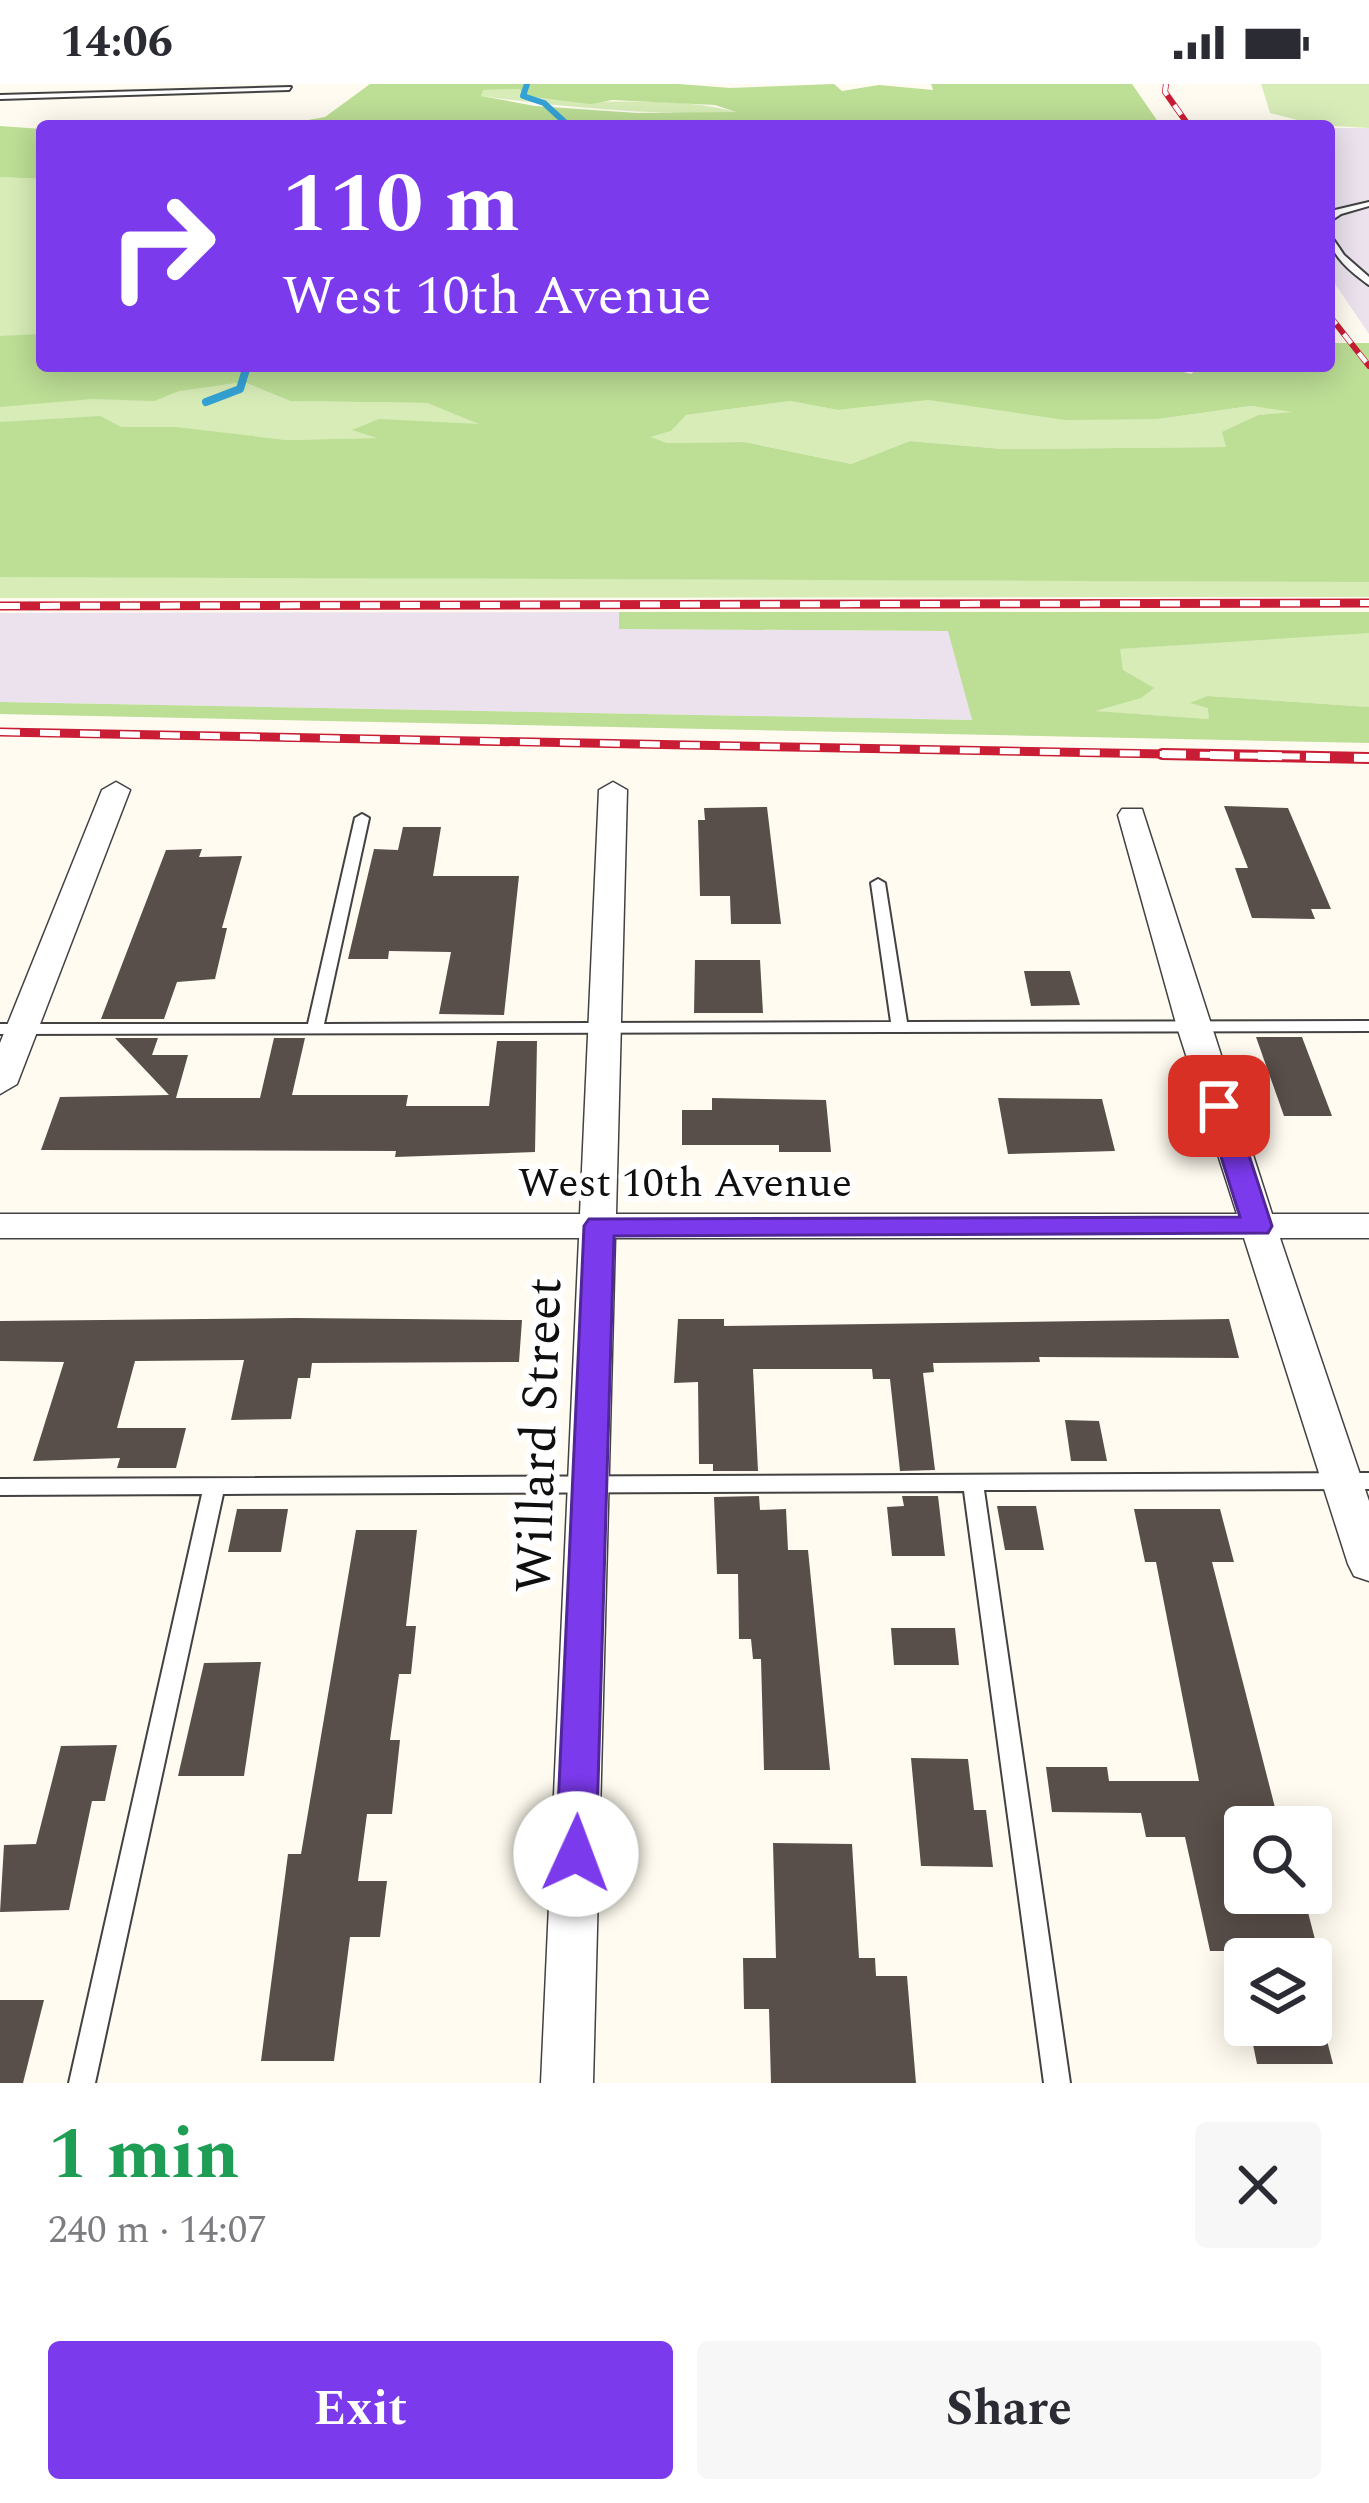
<!DOCTYPE html>
<html lang="en">
<head>
<meta charset="utf-8">
<style>
  body { margin:0; font-family:Spectral,serif; background:#f7f7f7; color:#2b2b33; height:100vh; display:flex; flex-direction:column; font-size:45px; white-space:nowrap }
  * { box-sizing:border-box; margin:0 }
  p { font-size:39px; color:#7c7c81 }
  .icon { flex:none; width:66px; height:66px; fill:none; stroke:currentColor; stroke-width:2; stroke-linecap:round; stroke-linejoin:round }
  .map { position:relative; height:1999px; overflow:hidden }
  .panel { display:flex; flex-direction:column; background:#fff; flex:1 }
  .panel>* { flex:none }
  .top-card { position:absolute; left:36px; top:36px; width:1299px; height:252px; border-radius:12px; box-shadow:0 6px 30px #0003; background:#7c3aed; color:#fff; overflow:hidden }
  .fabs { position:absolute; left:1224px; top:1722px; display:grid; gap:24px }
  .fabs a { display:grid; place-items:center; width:108px; height:108px; border-radius:12px; background:#fff; box-shadow:0 6px 30px #0003; font-size:60px }
  .pin { position:absolute; display:grid; place-items:center; width:102px; height:102px; color:#fff; margin:-51px; border-radius:24px; box-shadow:0 6px 18px #0006 }
  .me { position:absolute; width:132px; margin:-66px; rotate:2deg; stroke-linejoin:round; filter:drop-shadow(0 0 9px #0008) }
  .turn { display:flex; align-items:center; gap:42px; height:252px; padding:0 48px; font-size:54px }
  .turn .icon { width:156px; height:156px; stroke-width:2.5 }
  .turn b { display:block; font-size:84px; line-height:102px }
  .round { display:grid; place-items:center; flex:none; width:126px; height:126px; border-radius:12px; background:#f7f7f7 }
  .head { display:flex; align-items:center; justify-content:space-between; height:204px; padding:0 48px }
  h1 { font-size:72px; font-weight:700; line-height:90px; color:#1e9e55 }
  .button { display:flex; gap:24px; margin-top:auto; padding:24px 48px }
  .button a { flex:1; height:138px; border-radius:12px; background:#7c3aed; color:#fff; font-size:48px; font-weight:700; line-height:138px; text-align:center }
  .button a+a { background:#f7f7f7; color:#2b2b33 }
  .status { display:flex; justify-content:space-between; align-items:center; height:84px; padding:0 60px; background:#fff; direction:ltr }
  .status svg { height:33px; fill:currentColor }
  .map>svg:first-child { display:block }
</style>
</head>
<body>
<div class="status"><b>14:06</b><svg viewBox="0 0 49 12"><path d="M0 12V9h3v3zM5 12V6h3v6zM10 12V3h3v9zM15 12V0h3v12zM26 1h20v11H26zM47 4h2v5h-2z"/></svg></div>
<div class="map">
<svg width="1369" height="1999" viewBox="0 0 1369 1999">
  <rect width="100%" height="100%" fill="#fffbf0"/>
  <g fill="#ebe2ee">
    <polygon points="1329,44 1369,44 1369,250 1329,191"/>
    <polygon points="619,528 619,545 949,547 972,636 0,618 0,529"/>
  </g>
  <g fill="#d7ecb7">
    <polygon points="1261,0 1369,0 1369,44 1317,41 1270,29"/>
    <path d="M521 5 524 12C596 24 670 9 740 29 653 31 567 24 481 12L482 6Z"/>
    <polygon points="0,93 42,95 42,282 221,301 244,298 290,317 427,319 483,341 383,354 287,356 199,346 130,493 1369,498 1369,513 0,514"/>
    <polygon points="929,316 1158,335 1251,322 1303,328 1258,331 1223,348 1227,363 1003,365 910,357 851,380 744,358 667,359 648,353 671,347 685,331 790,317 838,326"/>
    <polygon points="1351,548 1369,549 1369,623 1209,612 1210,635 1090,627 1153,605 1123,586 1119,565"/>
  </g>
  <g fill="#bcde95" fill-rule="evenodd">
    <path d="M370 0H679L730 4 834 0 842 7 879 1 933 6 931 0H1132L1161 42H273L325 33ZM520 5 523 12 591 20 612 16 715 21 736 28 637 29 535 22 481 12 483 6Z"/>
    <polygon points="0,42 42,45 42,95 0,93"/>
    <path d="M42 250V282H1162L1191 290 1201 282H1329V259H1369V498L0 493V338L100 332 121 343H176L287 356 377 354 352 346 379 335 479 340 427 319 290 317 244 298 179 307 154 317 91 315 0 323V252ZM929 316 1065 336 1158 335 1251 322 1293 328 1258 331 1222 348 1226 363 1003 365 910 357 851 380 744 358 667 359 650 353 671 347 686 331 790 317 838 326Z"/>
    <polygon points="619,528 1369,528 1369,549 1120,565 1123,586 1154,604 1141,614 1095,627 1209,635 1208,624 1190,619 1208,612 1369,623 1369,659 0,630 0,618 972,636 948,547 619,545"/>
  </g>
  <g fill="none" stroke-linecap="round" stroke-linejoin="round">
    <polyline stroke="#34a2d5" stroke-width="6" points="527,0 523,12 544,19 569,42"/>
    <polyline stroke="#34a2d5" stroke-width="8" points="206,318 240,305 247,282"/>
  </g>
  <g fill="#584e4a">
    <polygon points="1224,722 1288,724 1331,825 1311,825 1315,835 1252,834 1235,784 1248,784"/>
    <polygon points="767,723 781,840 731,840 730,812 700,812 698,736 705,736 704,724"/>
    <polygon points="403,743 441,743 433,792 519,792 504,931 439,930 451,868 389,867 388,875 348,875 374,765 398,766"/>
    <polygon points="202,765 199,773 242,772 222,844 227,844 215,895 177,898 164,935 101,935 166,766"/>
    <polygon points="695,876 760,876 763,929 694,929"/>
    <polygon points="1024,887 1070,887 1080,921 1031,922"/>
    <polygon points="1256,953 1302,953 1332,1032 1284,1032"/>
    <polygon points="115,954 158,954 152,971 188,971 176,1014 260,1014 274,954 305,954 292,1011 408,1011 406,1022 489,1022 497,957 537,957 535,1068 395,1073 396,1067 41,1066 60,1013 169,1011"/>
    <polygon points="712,1014 826,1016 831,1068 779,1068 779,1061 682,1061 682,1026 712,1026"/>
    <polygon points="998,1014 1102,1015 1115,1067 1008,1070"/>
    <polygon points="295,1234 522,1236 519,1278 312,1279 310,1294 298,1294 291,1335 231,1336 244,1276 135,1277 117,1344 186,1344 176,1384 117,1384 120,1374 33,1377 64,1278 0,1277 0,1237"/>
    <polygon points="678,1235 724,1235 724,1242 1229,1235 1239,1274 1039,1273 1040,1278 933,1279 934,1288 923,1289 935,1386 900,1387 890,1295 873,1295 872,1285 753,1285 758,1387 713,1387 713,1380 699,1380 698,1298 674,1299"/>
    <polygon points="1065,1336 1099,1337 1107,1377 1071,1377"/>
    <polygon points="759,1412 760,1426 786,1425 788,1466 808,1466 830,1686 764,1686 761,1575 753,1575 751,1555 739,1555 738,1490 717,1490 714,1413"/>
    <polygon points="902,1412 938,1412 945,1472 892,1472 887,1423 904,1422"/>
    <polygon points="997,1422 1036,1422 1044,1466 1005,1466"/>
    <polygon points="237,1425 288,1425 281,1468 228,1468"/>
    <polygon points="1134,1425 1220,1425 1234,1478 1212,1478 1280,1743 1245,1743 1245,1809 1303,1809 1318,1867 1210,1867 1185,1753 1146,1753 1141,1729 1052,1728 1046,1683 1107,1683 1109,1697 1199,1697 1156,1478 1145,1478"/>
    <polygon points="356,1446 417,1446 406,1542 416,1542 411,1590 399,1590 390,1656 400,1656 392,1730 367,1730 358,1797 387,1797 380,1853 350,1853 334,1977 261,1977 288,1770 301,1770"/>
    <polygon points="891,1544 955,1544 959,1581 894,1581"/>
    <polygon points="261,1578 244,1692 178,1692 204,1579"/>
    <polygon points="117,1661 105,1717 92,1717 69,1826 0,1828 4,1761 36,1760 61,1662"/>
    <polygon points="911,1674 968,1675 974,1726 986,1726 993,1783 921,1782"/>
    <polygon points="773,1759 852,1760 859,1874 875,1874 876,1892 907,1892 916,1999 771,1999 769,1925 744,1925 743,1874 776,1874"/>
    <polygon points="0,1916 44,1916 23,1999 0,1999"/>
    <polygon points="1249,1941 1323,1941 1333,1980 1257,1980"/>
  </g>
  <g fill="none" stroke-linecap="round" stroke-linejoin="round">
    <g stroke="#424242" stroke-width="4">
      <g id="service">
        <polygon points="291,3 289,6 0,15 0,11"/>
        <polygon points="1369,118 1369,122 1341,130 1329,138 1329,132 1335,126"/>
        <path d="M1329 149 1344 171 1369 193V201C1352 189 1329 171 1329 149Z"/>
        <polygon points="362,730 369,734 324,940 891,938 871,799 878,795 885,799 907,938 1369,937 1369,947 0,950 0,940 308,940 355,734"/>
        <polygon points="1369,1389 1369,1405 984,1406 1070,1999 1044,1999 964,1407 223,1410 95,1999 69,1999 202,1410 0,1411 0,1395"/>
      </g>
    </g>
    <g stroke="#424242" stroke-width="3">
      <g id="minor">
        <polygon points="116,698 130,706 17,1000 0,1010 0,959 102,706"/>
        <polygon points="613,698 627,706 616,1130 1237,1130 1177,943 1118,731 1122,725 1142,725 1272,1130 1369,1130 1369,1154 1280,1154 1369,1417 1369,1497 1354,1492 1348,1480 1244,1154 615,1154 593,1999 541,1999 579,1154 0,1154 0,1130 580,1130 599,706"/>
      </g>
    </g>
    <use href="#service" fill="#fff" fill-rule="evenodd"/>
    <use href="#minor" fill="#fff" fill-rule="evenodd"/>
    <g stroke="#c81d34" stroke-width="6">
      <g id="rail-far2">
        <polyline points="1166,0 1165,8 1189,42"/>
        <polyline points="1329,231 1369,282"/>
      </g>
    </g>
    <g stroke="#c81d34" stroke-width="9">
      <g id="rail-far1">
        <polyline points="0,522 1369,519"/>
        <polyline points="0,648 1320,673"/>
      </g>
    </g>
    <g stroke="#c81d34" stroke-width="12">
      <polyline id="rail" points="1162,670 1369,674"/>
    </g>
    <use href="#rail-far2" stroke="#fff" stroke-width="4.5" stroke-dasharray="12" stroke-linecap="butt"/>
    <use href="#rail-far1" stroke="#fff" stroke-width="6" stroke-dasharray="20" stroke-linecap="butt"/>
    <use href="#rail" stroke="#fff" stroke-width="8" stroke-dasharray="24" stroke-linecap="butt"/>
  </g>
  <polygon fill="#7c3aed" stroke="#51269a" stroke-width="3" points="1219,1014 1233,1022 1272,1142 1268,1149 614,1152 596,1770 590,1783 576,1788 562,1783 556,1770 584,1142 589,1135 1240,1133 1205,1022"/>
  <g text-anchor="middle" stroke-width="12" stroke-linejoin="round" paint-order="stroke">
    <g font-size="42" fill="#0f0f0f" stroke="#fff">
      <text x="685" y="1112">West 10th Avenue</text>
    </g>
    <g font-size="51" fill="#0f0f0f" stroke="#fff">
      <text transform="translate(537 1351) rotate(-88)" y="18">Willard Street</text>
    </g>
  </g>
</svg>
<div class="fabs">
<a><svg class="icon" aria-label="search" viewBox="0 0 24 24"><circle cx="10" cy="10" r="6"/><path d="M15 15l6 6"/></svg></a>
<a><svg class="icon" aria-label="layers" viewBox="0 0 24 24"><path d="M12 4l9 5-9 5-9-5zM3 14l9 5 9-5"/></svg></a>
</div>
<div class="pin" style="left:1219px;top:1022px;background:#d93025"><svg class="icon" aria-label="arrive" viewBox="0 0 24 24"><path d="M6 21V4h12l-3 4 3 4H6"/></svg></div>
<svg class="me" style="left:576px;top:1770px" viewBox="-20 -20 40 40"><circle r="19" fill="#fff"/><path d="M0-13L10 11 0 6-10 11z" fill="#7c3aed"/></svg>
<div class="top-card">
<div class="turn"><svg class="icon" aria-label="right" viewBox="0 0 24 24"><path d="M7 20v-9h11M14 6l5 5-5 5"/></svg><div><b>110 m</b>West 10th Avenue</div></div>
</div>
</div>
<section class="panel">
<div class="head"><div><h1>1 min</h1><p>240 m · 14:07</p></div><a class="round"><svg class="icon" aria-label="close" viewBox="0 0 24 24"><path d="M6 6l12 12M18 6L6 18"/></svg></a></div>
<div class="button"><a>Exit</a><a>Share</a></div>
</section>
</body>
</html>
